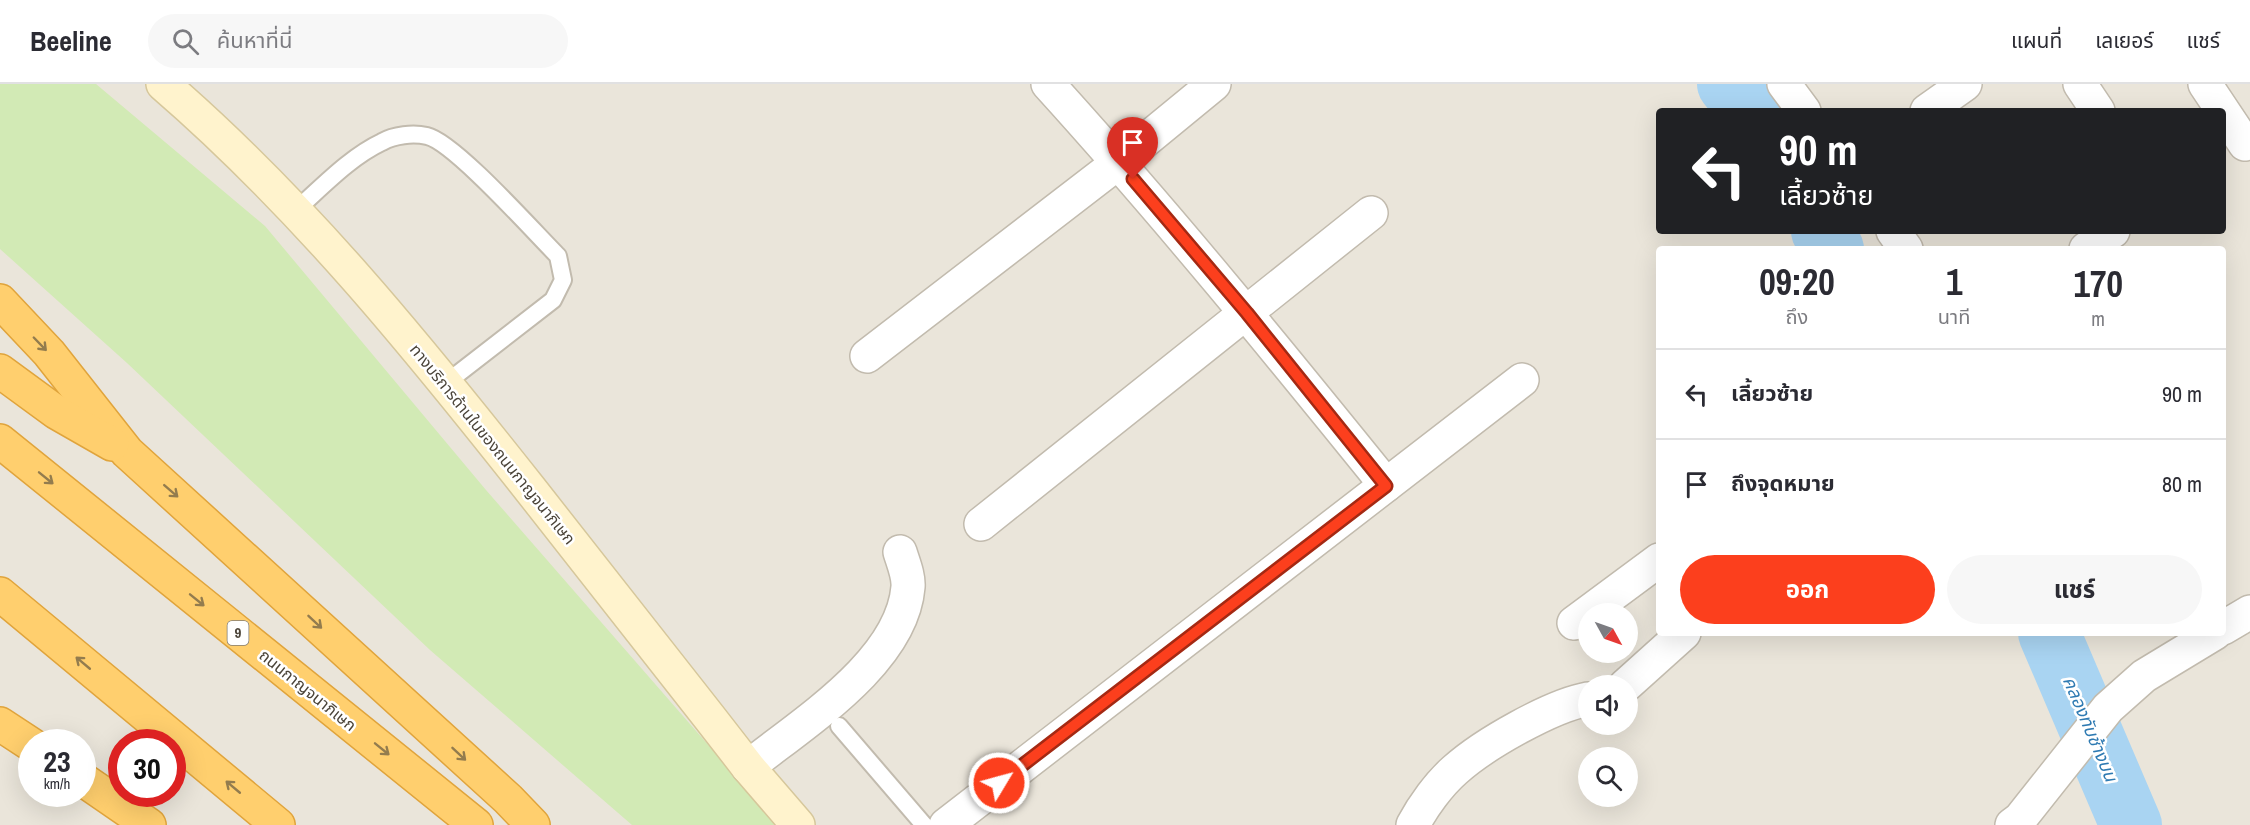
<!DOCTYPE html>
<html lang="th">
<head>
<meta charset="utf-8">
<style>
  body { margin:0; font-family:"Archivo Narrow","Noto Sans Thai",sans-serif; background:#f7f7f7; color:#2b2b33; height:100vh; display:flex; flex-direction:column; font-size:22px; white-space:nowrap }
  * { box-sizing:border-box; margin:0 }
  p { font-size:20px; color:#7c7c81 }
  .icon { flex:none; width:33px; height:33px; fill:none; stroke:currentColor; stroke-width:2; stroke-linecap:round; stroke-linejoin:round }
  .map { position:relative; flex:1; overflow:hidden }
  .side { position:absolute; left:1656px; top:162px; width:570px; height:390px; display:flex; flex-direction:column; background:#fff; border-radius:6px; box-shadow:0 6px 24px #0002 }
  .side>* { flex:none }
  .top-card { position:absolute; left:1656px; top:24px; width:570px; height:126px; border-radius:6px; box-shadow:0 6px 24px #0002; background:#202124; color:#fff; overflow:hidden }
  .needle { width:39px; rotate:130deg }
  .fabs { position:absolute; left:1578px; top:519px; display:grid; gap:12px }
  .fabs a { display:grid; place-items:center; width:60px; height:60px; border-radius:50%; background:#fff; box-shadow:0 6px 24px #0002; font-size:30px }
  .speed { position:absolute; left:18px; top:645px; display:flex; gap:12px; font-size:30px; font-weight:700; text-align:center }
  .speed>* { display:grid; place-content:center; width:78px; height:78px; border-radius:50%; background:#fff; box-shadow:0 6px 24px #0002; line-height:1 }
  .speed small { font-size:15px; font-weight:400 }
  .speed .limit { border:9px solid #d22; background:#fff; color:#111 }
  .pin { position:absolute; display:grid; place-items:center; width:51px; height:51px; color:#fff; margin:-62px -26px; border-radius:50% 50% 50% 0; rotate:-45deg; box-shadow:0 0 6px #0007 }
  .pin .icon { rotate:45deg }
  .me { position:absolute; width:66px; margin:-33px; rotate:53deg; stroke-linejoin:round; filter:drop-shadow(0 0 4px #0008) }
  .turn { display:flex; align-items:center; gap:21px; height:126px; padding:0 24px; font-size:27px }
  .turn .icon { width:78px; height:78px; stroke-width:2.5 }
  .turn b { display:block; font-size:42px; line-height:51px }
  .eta { display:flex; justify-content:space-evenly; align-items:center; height:102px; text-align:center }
  .eta b { font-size:36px; font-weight:700; line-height:42px }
  .action { display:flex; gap:12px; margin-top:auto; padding:12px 24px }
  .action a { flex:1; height:69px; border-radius:36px; background:#fc3f1d; color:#fff; font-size:24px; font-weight:700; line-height:69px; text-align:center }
  .action a+a { background:#f7f7f7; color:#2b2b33 }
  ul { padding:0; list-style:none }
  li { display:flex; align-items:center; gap:18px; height:90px; padding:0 24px; border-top:2px solid #e1e1e2 }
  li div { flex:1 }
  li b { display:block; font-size:22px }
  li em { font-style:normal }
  header { display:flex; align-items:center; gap:36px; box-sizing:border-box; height:84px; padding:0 30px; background:#fff; border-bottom:2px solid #e1e1e2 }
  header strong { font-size:28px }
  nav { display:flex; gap:33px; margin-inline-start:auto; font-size:21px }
  .search { width:420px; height:54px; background:#f7f7f7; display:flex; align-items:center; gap:15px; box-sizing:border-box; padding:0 21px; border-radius:33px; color:#7c7c81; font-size:22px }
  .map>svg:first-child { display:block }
</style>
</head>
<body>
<header>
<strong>Beeline</strong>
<div class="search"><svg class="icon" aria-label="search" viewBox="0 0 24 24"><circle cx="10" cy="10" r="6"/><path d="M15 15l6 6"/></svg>ค้นหาที่นี่</div>
<nav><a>แผนที่</a><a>เลเยอร์</a><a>แชร์</a></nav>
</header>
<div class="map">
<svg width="2250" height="741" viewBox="0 0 2250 741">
  <rect width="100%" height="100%" fill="#f6f3ec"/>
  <path fill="#eae5da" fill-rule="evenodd" d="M0 0H2250V741H0ZM1659 27H2223V147H1659ZM1659 165H2223V549H1659ZM1588 530H1628V568H1588ZM1588 602H1628V640H1588ZM32 658H82V710H32ZM122 658H172V710H122ZM1588 674H1628V712H1588Z"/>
  <polygon fill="#d2eab5" points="0,0 96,0 265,142 486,406 778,741 632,741 430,566 127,279 0,165"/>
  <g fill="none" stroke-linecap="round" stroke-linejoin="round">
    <g stroke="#a9d4f2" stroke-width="62">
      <polyline points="1728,0 1749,27"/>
      <polyline points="1822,147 1833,165"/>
      <polyline points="2049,549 2131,741"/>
    </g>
    <g stroke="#c2bbae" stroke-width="20">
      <g id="service">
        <path d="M296 126C322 103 350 73 382 58 394 51 413 49 427 52 454 58 534 148 558 172L563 196 553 216 446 299"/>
        <polyline points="839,642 924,741"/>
      </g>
    </g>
    <g stroke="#c2bbae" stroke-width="36">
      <g id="minor">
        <path d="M1048 0C1166 130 1276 265 1386 401"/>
        <polyline points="1784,0 1804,27"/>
        <polyline points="2080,0 2098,27"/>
        <polyline points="2205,0 2245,60"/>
        <polyline points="1927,27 1965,0"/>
        <polyline points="1893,147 1906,165"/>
        <polyline points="2086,165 2113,147"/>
        <polyline points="867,272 1119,78 1214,0"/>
        <polyline points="981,440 1371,129"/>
        <polyline points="1574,539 1659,476"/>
        <polyline points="2223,544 2250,528"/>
        <polyline points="1625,602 1684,549"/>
        <path d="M748 683C803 639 902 578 908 503 909 492 903 478 900 468"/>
        <polyline points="946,741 1522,296"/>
        <path d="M1413 741C1423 722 1439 700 1455 686 1484 660 1551 622 1588 615"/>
        <polyline points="2012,741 2020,735 2108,624 2144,592 2215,549"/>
      </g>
    </g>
    <g stroke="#d6c79b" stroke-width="36">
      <path id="secondary" d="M163 0C302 120 417 262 530 405 603 498 676 590 748 683L798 741"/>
    </g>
    <g stroke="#e0a43c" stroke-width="36">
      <g id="motorway">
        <polyline points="0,217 49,269 127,368 508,715 533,741"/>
        <polyline points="0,287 56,328 112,360"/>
        <polyline points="0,357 476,741"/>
        <polyline points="0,510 278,741"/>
        <polyline points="0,640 32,661"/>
        <polyline points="82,695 149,741"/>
      </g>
    </g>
    <use href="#service" stroke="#fff" stroke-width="16"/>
    <use href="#minor" stroke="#fff" stroke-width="33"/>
    <use href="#secondary" stroke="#fff3cd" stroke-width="33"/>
    <use href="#motorway" stroke="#ffcf6e" stroke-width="33"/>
  </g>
  <defs><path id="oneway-shaft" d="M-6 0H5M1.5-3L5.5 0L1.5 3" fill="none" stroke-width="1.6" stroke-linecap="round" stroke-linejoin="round" transform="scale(1.5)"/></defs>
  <g stroke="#937c4e">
    <use href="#oneway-shaft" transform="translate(40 260) rotate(46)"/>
    <use href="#oneway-shaft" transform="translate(46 394) rotate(39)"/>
    <use href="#oneway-shaft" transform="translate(171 407) rotate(41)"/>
    <use href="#oneway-shaft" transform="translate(197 516) rotate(39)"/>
    <use href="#oneway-shaft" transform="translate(315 538) rotate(43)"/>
    <use href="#oneway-shaft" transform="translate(83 579) rotate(-140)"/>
    <use href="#oneway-shaft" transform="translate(382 665) rotate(39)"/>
    <use href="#oneway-shaft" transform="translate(459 670) rotate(43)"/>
    <use href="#oneway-shaft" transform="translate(233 703) rotate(-140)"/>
  </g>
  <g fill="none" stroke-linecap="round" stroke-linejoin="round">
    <g stroke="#a42913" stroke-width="15">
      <polyline id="route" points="999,699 1386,402 1247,229 1133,95"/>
    </g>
    <use href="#route" stroke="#fc3f1d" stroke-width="10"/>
  </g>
  <g text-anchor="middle" stroke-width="5" stroke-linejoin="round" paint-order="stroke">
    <rect fill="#fff" stroke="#817c74" stroke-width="1.5" x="227.5" y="537" width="21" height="24" rx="4.5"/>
    <g font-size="15" font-weight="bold" fill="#4b4439">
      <text x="238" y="554">9</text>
    </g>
    <g font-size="16" fill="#4b4439" stroke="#fff">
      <text transform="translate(493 360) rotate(51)" y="6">ทางบริการด้านในของถนนกาญจนาภิเษก</text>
      <text transform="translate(308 606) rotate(39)" y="6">ถนนกาญจนาภิเษก</text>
    </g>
    <g font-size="18" font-style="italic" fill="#2e7ab2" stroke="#fff">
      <text transform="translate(2090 645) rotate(67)" y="6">คลองทับช้างบน</text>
    </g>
  </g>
</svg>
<div class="fabs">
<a><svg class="needle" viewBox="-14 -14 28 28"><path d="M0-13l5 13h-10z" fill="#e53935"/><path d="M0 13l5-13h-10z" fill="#7c7c81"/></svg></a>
<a><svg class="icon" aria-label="sound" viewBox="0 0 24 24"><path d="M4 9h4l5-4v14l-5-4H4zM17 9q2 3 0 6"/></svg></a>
<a><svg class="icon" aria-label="search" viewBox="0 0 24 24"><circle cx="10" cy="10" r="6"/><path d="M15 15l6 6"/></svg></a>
</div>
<div class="speed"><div>23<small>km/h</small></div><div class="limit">30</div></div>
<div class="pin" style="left:1133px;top:95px;background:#d93025"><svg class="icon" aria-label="arrive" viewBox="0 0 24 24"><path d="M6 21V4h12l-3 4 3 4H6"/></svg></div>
<svg class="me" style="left:999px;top:699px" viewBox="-20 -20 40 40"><circle r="17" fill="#fc3f1d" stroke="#fff" stroke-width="3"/><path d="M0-11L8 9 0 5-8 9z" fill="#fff"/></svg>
<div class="top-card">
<div class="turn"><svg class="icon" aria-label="left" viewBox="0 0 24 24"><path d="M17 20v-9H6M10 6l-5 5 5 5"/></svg><div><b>90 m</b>เลี้ยวซ้าย</div></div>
</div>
<section class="side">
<div class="eta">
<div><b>09:20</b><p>ถึง</p></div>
<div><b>1</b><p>นาที</p></div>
<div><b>170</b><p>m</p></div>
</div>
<ul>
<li><svg class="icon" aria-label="left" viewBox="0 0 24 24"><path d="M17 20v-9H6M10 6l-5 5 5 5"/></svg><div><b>เลี้ยวซ้าย</b></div><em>90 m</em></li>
<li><svg class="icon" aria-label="arrive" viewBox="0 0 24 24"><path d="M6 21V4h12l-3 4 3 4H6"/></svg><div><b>ถึงจุดหมาย</b></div><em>80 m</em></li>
</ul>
<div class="action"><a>ออก</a><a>แชร์</a></div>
</section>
</div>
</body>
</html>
